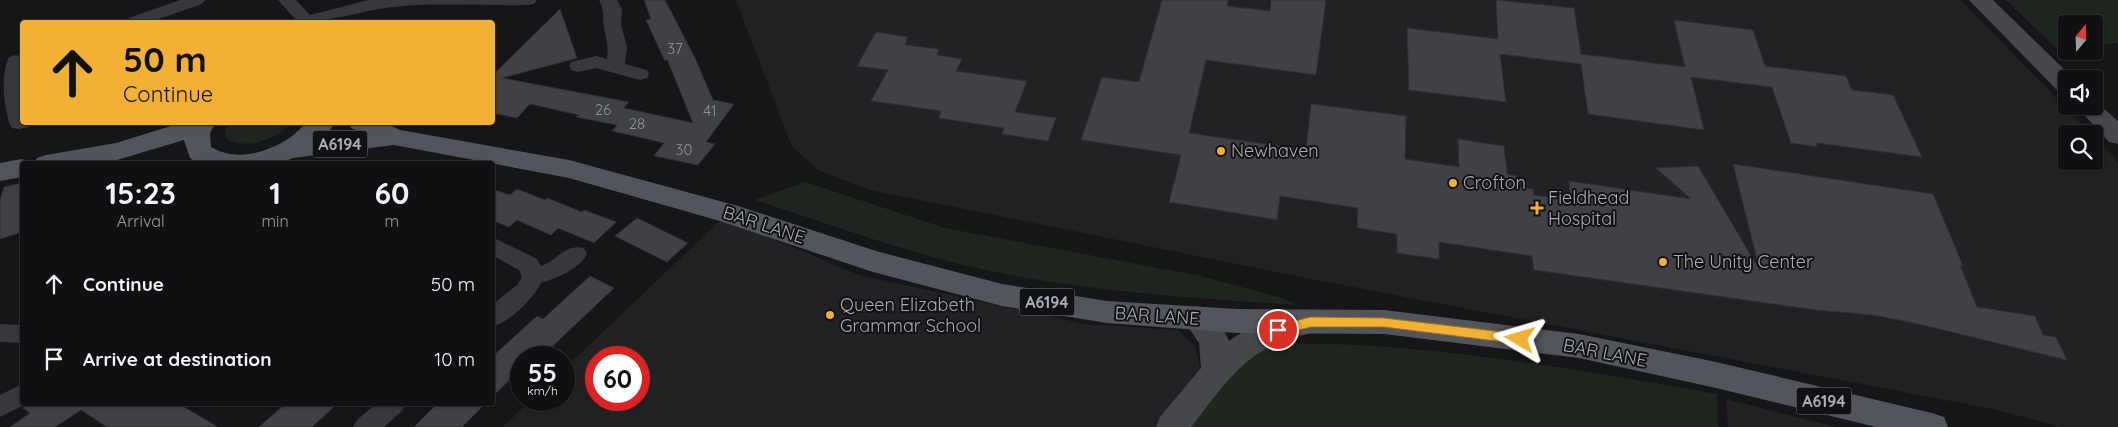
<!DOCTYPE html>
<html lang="en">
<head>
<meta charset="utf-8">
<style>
  body { margin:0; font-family:Quicksand,sans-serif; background:#19191b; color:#f1f3f6; height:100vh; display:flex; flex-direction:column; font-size:19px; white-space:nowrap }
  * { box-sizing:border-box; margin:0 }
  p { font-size:16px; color:#9c9d9f }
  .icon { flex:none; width:28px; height:28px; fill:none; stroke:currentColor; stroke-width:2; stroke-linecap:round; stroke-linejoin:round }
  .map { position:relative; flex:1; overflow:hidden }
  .panel { position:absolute; left:20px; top:161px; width:475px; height:245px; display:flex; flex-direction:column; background:#101012; border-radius:5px; box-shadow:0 1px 4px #0004,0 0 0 1px #303032 }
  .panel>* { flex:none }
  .hud { position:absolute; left:20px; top:20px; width:475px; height:105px; border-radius:5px; box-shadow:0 1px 4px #0004,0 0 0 1px #303032; background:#f2b134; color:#111; overflow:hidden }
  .needle { width:32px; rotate:19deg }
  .fabs { position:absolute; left:2058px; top:15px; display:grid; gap:10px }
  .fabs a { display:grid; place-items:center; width:45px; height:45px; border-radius:5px; background:#101012; box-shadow:0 1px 4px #0004,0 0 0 1px #303032; font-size:25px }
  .speed { position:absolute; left:510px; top:346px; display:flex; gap:10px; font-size:25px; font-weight:700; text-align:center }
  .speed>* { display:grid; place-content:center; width:65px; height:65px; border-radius:50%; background:#101012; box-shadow:0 1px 4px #0004,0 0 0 1px #303032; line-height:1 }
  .speed small { font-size:12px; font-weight:400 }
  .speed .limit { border:8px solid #d22; background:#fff; color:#111 }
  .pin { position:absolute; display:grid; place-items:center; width:42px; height:42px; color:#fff; margin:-21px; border:2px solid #fff; border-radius:50%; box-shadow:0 1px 5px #0007 }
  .me { position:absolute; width:55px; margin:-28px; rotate:277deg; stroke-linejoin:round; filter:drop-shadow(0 0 4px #0008) }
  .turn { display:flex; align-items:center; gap:18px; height:105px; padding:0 20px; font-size:22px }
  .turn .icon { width:65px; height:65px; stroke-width:2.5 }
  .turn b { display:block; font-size:35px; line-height:42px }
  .eta { display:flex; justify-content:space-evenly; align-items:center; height:85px; text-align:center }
  .eta b { font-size:30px; font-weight:800; line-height:35px }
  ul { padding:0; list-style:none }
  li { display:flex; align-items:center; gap:15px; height:75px; padding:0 20px }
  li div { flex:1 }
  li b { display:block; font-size:19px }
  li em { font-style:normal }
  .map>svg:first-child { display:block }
</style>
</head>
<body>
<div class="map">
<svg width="2118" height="427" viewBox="0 0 2118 427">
  <rect width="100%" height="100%" fill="#161618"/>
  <g fill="#222225" fill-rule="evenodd">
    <polygon points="736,0 1961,0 2091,134 2066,134 2066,161 2094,161 2094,137 2118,162 2118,427 2062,427 1993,409 1316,280 870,190 818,170 792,147"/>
    <path d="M723 218 859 275 1085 324 1178 330 1195 346 1201 373 1157 427H503L531 400H564V369ZM596 358H639V400H596Z"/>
    <polygon points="1726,399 1835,427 1728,427"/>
  </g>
  <g fill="#1e261f">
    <polygon points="2006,0 2118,0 2118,43 2094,46 2094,24 2066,24 2066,50 2059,51"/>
    <path d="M229 123V122L291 123C277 139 248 150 228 140 223 133 225 129 229 123Z"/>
    <path d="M805 182 945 228 1201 276 1282 298 1297 305C1177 297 1056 290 940 259 877 242 816 220 755 200Z"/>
    <path d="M1286 343C1320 344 1355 344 1389 347 1499 356 1608 374 1717 394L1718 427H1188C1204 402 1240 353 1271 345 1275 343 1281 344 1286 343Z"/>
  </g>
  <g fill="#404145" stroke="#303034">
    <polygon points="644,0 665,0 695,58 713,100 734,104 706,142 715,144 698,165 654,156 664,143 612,131 617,125 576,117 579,115 530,104 517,118 492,113 492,76 560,9 577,58 502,78 629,102 624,108 693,123 667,59 665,61 646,20 651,19"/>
    <polygon points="1162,0 1228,0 1227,6 1270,11 1271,0 1326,0 1316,75 1206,60 1189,133 1306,150 1311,104 1406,116 1405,159 1459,167 1458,139 1504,146 1507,174 1517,176 1518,187 1533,189 1534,195 1571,200 1569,181 1691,199 1656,168 1698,166 1760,271 1733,164 1933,194 1963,266 1960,265 1977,307 2035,316 2043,335 2056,337 2067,360 1914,323 1873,315 1816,310 1534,270 1532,256 1439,242 1439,259 1397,253 1397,234 1357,228 1358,208 1280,196 1277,220 1169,202 1181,155 1081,140 1102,77 1139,82"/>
    <polygon points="1496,0 1574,8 1581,54 1685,67 1674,20 1753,30 1765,66 1846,76 1852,90 1893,95 1922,157 1817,143 1817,147 1791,143 1772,87 1691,77 1704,130 1588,114 1581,64 1500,54 1506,102 1409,90 1407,28 1498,39"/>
    <polygon points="876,32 908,37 905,45 939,49 937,55 962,59 956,71 1027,81 1015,112 1056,118 1048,141 1002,134 1004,128 939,118 941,111 871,101 888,70 857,66"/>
    <polygon points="22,183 22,232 0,239 0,200 4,187"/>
    <polygon points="492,189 510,195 517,189 545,200 547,198 582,212 584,210 616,222 594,243 558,228 551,235 517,220 509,227 492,220"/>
    <polygon points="637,218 688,243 667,262 615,236"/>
    <polygon points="590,276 614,288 540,358 521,358 521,369 492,397 492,357 537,316 543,319"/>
    <polygon points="28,404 179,404 218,427 107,427 81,410 55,427 10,427 30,413 23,408"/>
    <polygon points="285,404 337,404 312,427 259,427"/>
    <polygon points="437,404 485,404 462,427 414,427"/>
  </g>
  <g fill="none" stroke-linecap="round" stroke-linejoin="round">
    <g fill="#37383d" fill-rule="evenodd">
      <polygon points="180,0 205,0 202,4 150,22 126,22 129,18"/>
      <path d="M278 0H296L310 15 369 0H537L534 4 528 5C483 6 437 2 393 7 360 11 331 22 298 22Z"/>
      <path d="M599 0H617L622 9 621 25 627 47 625 64 647 70 649 74 647 78 640 80 596 68 578 72 571 70 569 66 571 62 596 56 607 59C609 47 606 39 604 27 602 17 605 10 599 0Z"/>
      <path d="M16 55 22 57 19 86 22 98V122H31L29 127 19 129 12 128 9 123C4 101 0 78 9 57Z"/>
      <path d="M492 237 537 259 541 266C557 261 565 243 584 248L587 254C578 270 557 278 541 283 532 300 511 321 492 327V305L518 284 522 277 519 270 492 255Z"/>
      <polygon points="0,324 22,325 22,343 0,342"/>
      <polygon points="22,384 22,404 26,404 0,417 0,395"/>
      <polygon points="376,404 405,404 402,411 384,427 353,427 357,420"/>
    </g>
    <g fill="#45474d" fill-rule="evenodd">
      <polygon points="1969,0 1993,0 2074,79 2066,79 2066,93 2057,90"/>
      <polygon points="2094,100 2118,121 2118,144 2109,142 2076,106 2094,106"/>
      <path d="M1197 306C1214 312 1222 326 1229 341 1248 326 1294 307 1318 315L1322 323 1318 331C1303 336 1287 338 1273 345 1237 362 1215 397 1191 427H1156L1160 417 1201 368 1199 343 1182 318 1186 310Z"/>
    </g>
    <g fill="#53555c" fill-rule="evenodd">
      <path d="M184 122H216L210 133 211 147C236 162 267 153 291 137 296 133 303 125 309 122 316 120 329 122 336 122L324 138 362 133 351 128 348 122H384L400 130 569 160 738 206 876 251 1002 284 1107 301 1237 309 1384 310 1579 334 1716 362 1932 413 1944 417 1948 427H1876L1716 388 1579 358 1384 334 1237 333 1107 323 1002 306 873 272 720 221 569 178 394 145 293 158 279 164H199L190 158 184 140 117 160 95 164H33L37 158 46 155 116 143Z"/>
      <polygon points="22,159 33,164 22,164 22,177 0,181 0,163"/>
    </g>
  </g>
  <polygon fill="#f2b134" stroke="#9d7322" points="1311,317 1384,318 1520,334 1527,339 1520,344 1384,327 1311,327 1278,335 1272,330 1278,325"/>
  <g fill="#f2b134" stroke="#111113" stroke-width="2">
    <circle cx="1221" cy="151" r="5"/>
    <circle cx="1453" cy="183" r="5"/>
    <path d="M1534.5 200.5h5v5h5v5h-5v5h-5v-5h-5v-5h5z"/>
    <circle cx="1663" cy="262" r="5"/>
    <circle cx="830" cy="315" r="5"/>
  </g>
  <g text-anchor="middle" stroke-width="4" stroke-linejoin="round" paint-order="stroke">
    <g font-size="15" fill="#8e929b">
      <text x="675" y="54">37</text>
      <text x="603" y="115">26</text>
      <text x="710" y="116">41</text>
      <text x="637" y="129">28</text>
      <text x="684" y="155">30</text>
    </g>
    <g fill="#111113" stroke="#7b7e86" stroke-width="1">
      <rect x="312.5" y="130.5" width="55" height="27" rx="4"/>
      <rect x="1019.5" y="288.5" width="55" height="27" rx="4"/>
      <rect x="1796.5" y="387.5" width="55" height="27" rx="4"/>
    </g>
    <g font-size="16" font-weight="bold" fill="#a8adb8">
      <text x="340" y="150">A6194</text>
      <text x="1047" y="308">A6194</text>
      <text x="1824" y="407">A6194</text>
    </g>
    <g font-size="18" fill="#a8adb8" stroke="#111113" text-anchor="start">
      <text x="1231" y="157">Newhaven</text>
      <text x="1463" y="189">Crofton</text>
      <text x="1548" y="204">Fieldhead<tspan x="1548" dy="21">Hospital</tspan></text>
      <text x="1673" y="268">The Unity Center</text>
      <text x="840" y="311">Queen Elizabeth<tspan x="840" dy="21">Grammar School</tspan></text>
    </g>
    <g font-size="18" fill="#a8adb8" stroke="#111113">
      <text transform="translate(764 225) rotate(18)" y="6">BAR LANE</text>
      <text transform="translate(1157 316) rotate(4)" y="6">BAR LANE</text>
      <text transform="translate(1605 353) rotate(11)" y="6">BAR LANE</text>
    </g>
  </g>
</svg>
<div class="fabs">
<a><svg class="needle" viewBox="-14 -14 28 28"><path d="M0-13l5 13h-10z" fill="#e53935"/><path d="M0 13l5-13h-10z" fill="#9c9d9f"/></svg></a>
<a><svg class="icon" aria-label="sound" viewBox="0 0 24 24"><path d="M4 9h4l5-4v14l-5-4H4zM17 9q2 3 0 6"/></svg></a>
<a><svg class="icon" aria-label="search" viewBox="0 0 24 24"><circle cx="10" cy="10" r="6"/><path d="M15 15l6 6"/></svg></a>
</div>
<div class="speed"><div>55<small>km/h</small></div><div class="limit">60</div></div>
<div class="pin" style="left:1278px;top:330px;background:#d93025"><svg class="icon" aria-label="arrive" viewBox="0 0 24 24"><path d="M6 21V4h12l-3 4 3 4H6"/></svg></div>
<svg class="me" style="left:1520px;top:339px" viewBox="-20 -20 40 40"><path d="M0-17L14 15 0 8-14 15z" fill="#f2b134" stroke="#fff" stroke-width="4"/></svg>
<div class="hud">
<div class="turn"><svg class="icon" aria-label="ahead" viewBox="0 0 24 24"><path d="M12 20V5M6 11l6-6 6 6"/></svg><div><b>50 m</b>Continue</div></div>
</div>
<section class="panel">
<div class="eta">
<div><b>15:23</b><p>Arrival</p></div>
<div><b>1</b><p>min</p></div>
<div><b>60</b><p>m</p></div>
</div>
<ul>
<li><svg class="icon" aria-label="ahead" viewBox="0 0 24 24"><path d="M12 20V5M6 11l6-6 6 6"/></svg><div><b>Continue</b></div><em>50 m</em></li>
<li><svg class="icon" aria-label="arrive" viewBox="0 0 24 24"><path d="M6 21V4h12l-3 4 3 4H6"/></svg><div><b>Arrive at destination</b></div><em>10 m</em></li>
</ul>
</section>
</div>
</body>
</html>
